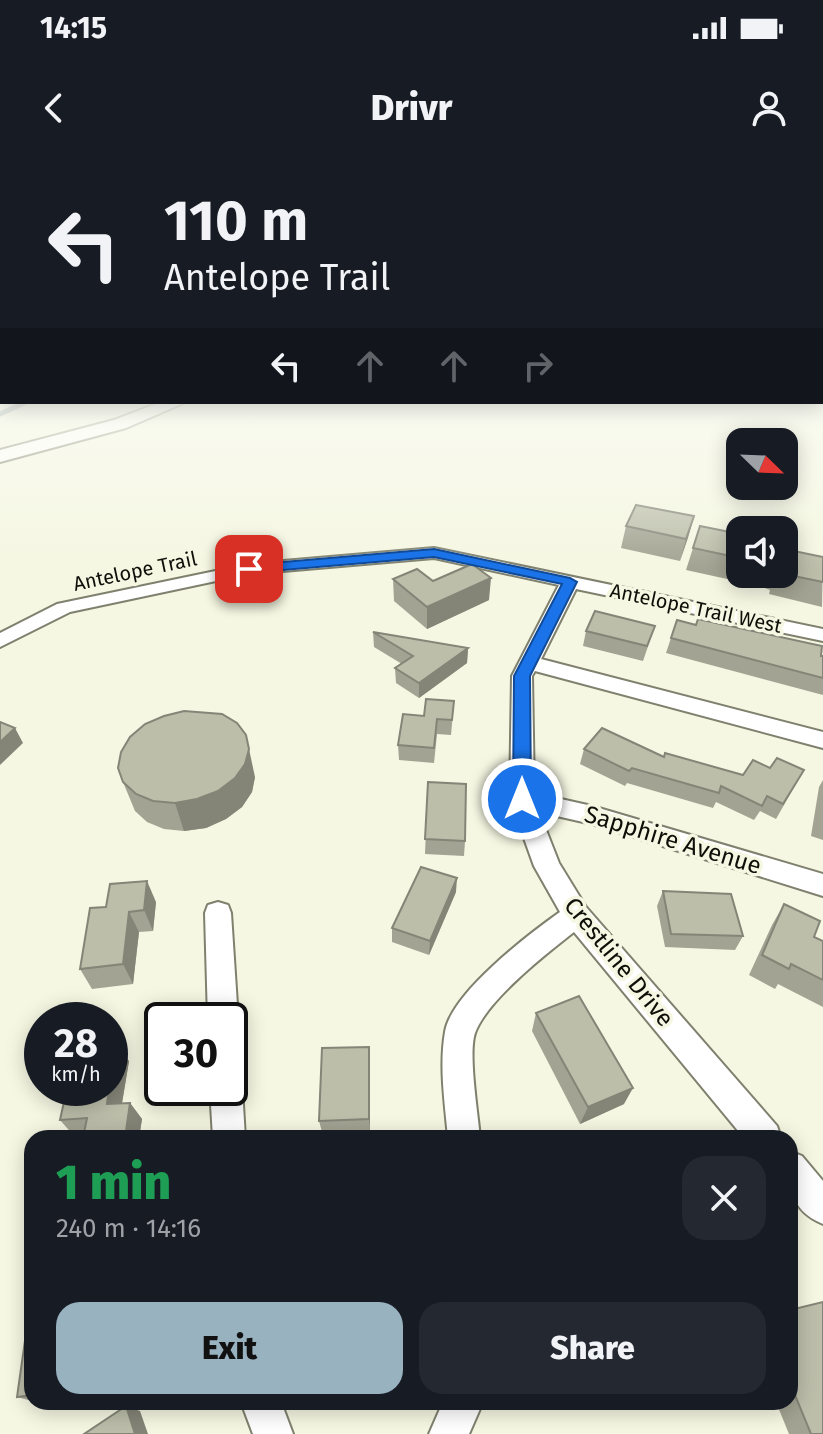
<!DOCTYPE html>
<html lang="en">
<head>
<meta charset="utf-8">
<style>
  body { margin:0; font-family:"Fira Sans",sans-serif; background:#242831; color:#f1f3f6; height:100vh; display:flex; flex-direction:column; font-size:30px; white-space:nowrap }
  * { box-sizing:border-box; margin:0 }
  p { font-size:26px; color:#9ea1a6 }
  .icon { flex:none; width:44px; height:44px; fill:none; stroke:currentColor; stroke-width:2; stroke-linecap:round; stroke-linejoin:round }
  .map { position:relative; flex:1; overflow:hidden }
  .side { position:absolute; left:24px; top:970px; width:774px; height:280px; display:flex; flex-direction:column; background:#171b24; border-radius:24px; box-shadow:0 4px 20px #0003 }
  .side>* { flex:none }
  .top-card { position:absolute; left:0px; top:0px; width:824px; height:244px; box-shadow:0 4px 20px #0003; background:#171b24; color:#f1f3f6; overflow:hidden }
  .needle { width:52px; rotate:113deg }
  .buttons { position:absolute; left:726px; top:268px; display:grid; gap:16px }
  .buttons a { display:grid; place-items:center; width:72px; height:72px; border-radius:16px; background:#171b24; box-shadow:0 4px 20px #0003; font-size:40px }
  .speed { position:absolute; left:24px; top:842px; display:flex; gap:16px; font-size:40px; font-weight:700; text-align:center }
  .speed>* { display:grid; place-content:center; width:104px; height:104px; border-radius:50%; background:#171b24; box-shadow:0 4px 20px #0003; line-height:1 }
  .speed small { font-size:20px; font-weight:400 }
  .speed .limit { border:4px solid #111; border-radius:12px; background:#fff; color:#111 }
  .pin { position:absolute; display:grid; place-items:center; width:68px; height:68px; color:#fff; margin:-34px; border-radius:16px; box-shadow:0 4px 12px #0006 }
  .me { position:absolute; width:88px; margin:-44px; rotate:0deg; stroke-linejoin:round; filter:drop-shadow(0 0 6px #0008) }
  .turn { display:flex; align-items:center; gap:28px; height:168px; padding:0 32px; font-size:36px }
  .turn .icon { width:104px; height:104px; stroke-width:2.5 }
  .turn b { display:block; font-size:56px; line-height:68px }
  .lanes { display:flex; align-items:center; height:76px; padding:0 32px; background:#0003; justify-content:center; gap:40px; direction:ltr }
  .lanes .off { opacity:.35 }
  .round { display:grid; place-items:center; flex:none; width:84px; height:84px; border-radius:24px; background:#242831 }
  .headline { display:flex; align-items:center; justify-content:space-between; height:136px; padding:0 32px }
  h1 { font-size:48px; font-weight:800; line-height:60px; color:#1e9e55 }
  .cta { display:flex; gap:16px; margin-top:auto; padding:16px 32px }
  .cta a { flex:1; height:92px; border-radius:24px; background:#98b2c0; color:#111; font-size:32px; font-weight:800; line-height:92px; text-align:center }
  .cta a+a { background:#242831; color:#f1f3f6 }
  .status { display:flex; justify-content:space-between; align-items:center; height:56px; padding:0 40px; background:#171b24; direction:ltr }
  .status svg { height:22px; fill:currentColor }
  header { display:flex; justify-content:space-between; align-items:center; height:104px; padding:0 32px; background:#171b24; font-size:36px; font-weight:800 }
  .map>svg:first-child { display:block }
</style>
</head>
<body>
<div class="status"><b>14:15</b><svg viewBox="0 0 49 12"><path d="M0 12V9h3v3zM5 12V6h3v6zM10 12V3h3v9zM15 12V0h3v12zM26 1h20v11H26zM47 4h2v5h-2z"/></svg></div>
<header><svg class="icon" aria-label="back" viewBox="0 0 24 24"><path d="M15 5l-7 7 7 7"/></svg>Drivr<svg class="icon" aria-label="person" viewBox="0 0 24 24"><circle cx="12" cy="8" r="4"/><path d="M4 21q1-7 8-7t8 7"/></svg></header>
<div class="map">
<svg width="823" height="1274" viewBox="0 0 823 1274">
  <rect width="100%" height="100%" fill="#f5f7e2"/>
  <g fill="none" stroke-linecap="round" stroke-linejoin="round">
    <polyline stroke="#5c7c8c" stroke-width="5" points="0,254 26,242"/>
    <g stroke="#7f816e" stroke-width="4">
      <g id="minor">
        <path d="M434 388 823 469V481L576 429 541 499 823 572V588L535 511 532 516 534 633 592 646 823 714V736L592 664 539 652 559 703 586 747 777 966 781 978H744L574 772C546 794 487 840 475 873 468 894 478 954 480 978H448C445 944 439 906 445 872 451 833 529 774 560 752L534 706 510 639 512 516 559 425 434 398 249 414 70 452 0 487V473L57 444 249 404Z"/>
        <polygon points="218,742 228,745 231,753 238,860 230,871 230,860 208,860 205,753 208,745"/>
        <polygon points="230,914 237,917 242,928 245,978 213,978 210,928 230,928"/>
        <path d="M790 991 802 996 823 1021V1064C787 1049 790 1024 790 991Z"/>
        <polygon points="241,1242 281,1242 293,1274 253,1274"/>
        <polygon points="443,1242 483,1242 469,1274 429,1274"/>
      </g>
    </g>
    <g stroke="#7f816e" stroke-width="4">
      <polygon id="major" points="161,242 186,242 126,268 0,302 0,290 114,260"/>
    </g>
    <use href="#minor" fill="#fff" fill-rule="evenodd"/>
    <use href="#major" fill="#fff" fill-rule="evenodd"/>
  </g>
  <g fill="#a2a392">
    <polygon points="694,356 680,401 621,388 626,366"/>
    <polygon points="700,366 740,374 740,414 784,414 823,397 822,447 769,434 770,430 759,426 686,410"/>
    <polygon points="393,419 433,421 489,440 427,469 394,441"/>
    <polygon points="677,460 823,496 823,535 666,493"/>
    <polygon points="655,466 643,501 583,486 586,471"/>
    <polygon points="373,472 468,488 467,503 419,538 396,523 395,508 402,504 374,487"/>
    <polygon points="454,541 451,575 437,574 434,603 399,600 398,585 424,556"/>
    <polygon points="584,589 743,615 770,608 804,610 776,659 760,651 754,660 716,642 713,648 627,623 625,626 580,604"/>
    <polygon points="255,617 252,632 242,647 226,659 206,668 184,671 164,669 147,662 135,651 123,622"/>
    <polygon points="823,620 823,680 811,676 819,627"/>
    <polygon points="428,622 465,681 464,696 425,694"/>
    <polygon points="663,731 743,776 735,790 665,787 657,746"/>
    <polygon points="456,732 429,795 392,782 392,768"/>
    <polygon points="156,742 153,771 139,772 133,824 92,829 80,809 90,748"/>
    <polygon points="784,744 814,777 823,781 823,847 778,824 775,829 749,815 772,765"/>
    <polygon points="536,853 624,944 580,964 532,871"/>
    <polygon points="369,887 370,970 322,972 319,961"/>
    <polygon points="129,901 122,943 130,943 142,959 139,978 83,978 84,975 74,976 60,960"/>
    <polygon points="32,1131 32,1241 17,1237"/>
    <polygon points="790,1150 823,1274 789,1274 776,1242 790,1242"/>
  </g>
  <g fill="#848577">
    <polygon points="694,356 688,378 680,401 686,379"/>
    <polygon points="491,418 489,440 427,469 427,447"/>
    <polygon points="468,488 467,503 419,538 419,523"/>
    <polygon points="15,568 23,583 0,605 0,582"/>
    <polygon points="249,589 255,617 252,632 242,647 226,659 206,668 184,671 175,643"/>
    <polygon points="457,718 456,732 429,795 430,781"/>
    <polygon points="147,721 156,742 153,771 144,750"/>
    <polygon points="129,752 139,772 133,824 123,804"/>
    <polygon points="117,884 129,901 119,961 107,944"/>
    <polygon points="369,887 370,899 370,970 369,959"/>
    <polygon points="633,928 624,944 580,964 588,947"/>
    <polygon points="130,943 142,959 139,978 125,978"/>
    <polygon points="126,1246 140,1251 148,1274 135,1274"/>
  </g>
  <g fill="#bcbeaa" stroke="#848577" stroke-width="2">
    <polygon points="636,345 694,356 686,379 626,366"/>
    <polygon points="700,366 740,374 740,398 693,388"/>
    <polygon points="784,389 823,397 823,422 784,414"/>
    <polygon points="472,404 491,418 427,447 393,419 417,409 433,421"/>
    <polygon points="595,451 655,466 647,486 586,471"/>
    <polygon points="698,459 822,486 821,496 823,496 823,518 671,478 677,460 696,465"/>
    <polygon points="373,472 468,488 419,523 395,508 413,496"/>
    <polygon points="426,539 454,541 452,560 437,559 434,588 398,585 403,554 424,556"/>
    <polygon points="184,551 222,554 237,563 246,575 249,589 245,604 235,618 218,631 197,639 175,643 153,641 136,634 123,622 118,608 121,592 130,577 145,564 164,556"/>
    <polygon points="0,562 15,568 0,582"/>
    <polygon points="602,568 664,597 665,593 743,615 753,600 770,608 777,598 804,610 783,644 767,636 762,646 721,626 719,633 632,608 629,611 584,589"/>
    <polygon points="428,622 466,624 465,681 425,679"/>
    <polygon points="421,707 457,718 430,781 392,768"/>
    <polygon points="147,721 144,750 129,752 123,804 80,809 90,748 106,747 110,724"/>
    <polygon points="663,731 731,734 743,776 671,774"/>
    <polygon points="784,744 820,761 814,777 823,781 823,820 791,804 789,809 762,795"/>
    <polygon points="579,836 633,928 588,947 536,853"/>
    <polygon points="110,884 117,884 110,925"/>
    <polygon points="369,887 369,959 319,961 322,888"/>
    <polygon points="67,928 109,928 107,944 130,943 125,978 83,978 87,958 60,960"/>
    <polygon points="32,1131 32,1235 17,1237"/>
    <polygon points="823,1142 823,1274 811,1274 790,1223 790,1150"/>
    <polygon points="126,1246 135,1274 84,1274"/>
  </g>
  <linearGradient id="sky" x2="0" y2="1"><stop stop-color="#7db0da"/><stop offset="0.56" stop-color="#fafbf2"/><stop offset="1" stop-color="#fafbf2" stop-opacity="0"/></linearGradient>
  <rect width="823" height="408" fill="url(#sky)"/>
  <polygon fill="#1a73e8" stroke="#114b97" stroke-width="2" points="434,389 570,418 577,422 530,516 531,639 528,644 516,644 513,639 514,516 562,424 434,397 249,413 243,409 249,405"/>
  <g text-anchor="middle" stroke-width="7" stroke-linejoin="round" paint-order="stroke">
    <g font-size="20" fill="#0e0f08" stroke="#f5f7e2">
      <text transform="translate(135 411) rotate(-12)" y="7">Antelope Trail</text>
      <text transform="translate(696 448) rotate(12)" y="7">Antelope Trail West</text>
    </g>
    <g font-size="24" fill="#0e0f08" stroke="#f5f7e2">
      <text transform="translate(673 680) rotate(17)" y="8">Sapphire Avenue</text>
      <text transform="translate(619 802) rotate(51)" y="8">Crestline Drive</text>
    </g>
  </g>
</svg>
<div class="buttons">
<a><svg class="needle" viewBox="-14 -14 28 28"><path d="M0-13l5 13h-10z" fill="#e53935"/><path d="M0 13l5-13h-10z" fill="#9ea1a6"/></svg></a>
<a><svg class="icon" aria-label="sound" viewBox="0 0 24 24"><path d="M4 9h4l5-4v14l-5-4H4zM17 9q2 3 0 6"/></svg></a>
</div>
<div class="speed"><div>28<small>km/h</small></div><div class="limit">30</div></div>
<div class="pin" style="left:249px;top:409px;background:#d93025"><svg class="icon" aria-label="arrive" viewBox="0 0 24 24"><path d="M6 21V4h12l-3 4 3 4H6"/></svg></div>
<svg class="me" style="left:522px;top:639px" viewBox="-20 -20 40 40"><circle r="17" fill="#1a73e8" stroke="#fff" stroke-width="3"/><path d="M0-11L8 9 0 5-8 9z" fill="#fff"/></svg>
<div class="top-card">
<div class="turn"><svg class="icon" aria-label="left" viewBox="0 0 24 24"><path d="M17 20v-9H6M10 6l-5 5 5 5"/></svg><div><b>110 m</b>Antelope Trail</div></div>
<div class="lanes"><svg class="icon" aria-label="left" viewBox="0 0 24 24"><path d="M17 20v-9H6M10 6l-5 5 5 5"/></svg><svg class="icon off" aria-label="ahead" viewBox="0 0 24 24"><path d="M12 20V5M6 11l6-6 6 6"/></svg><svg class="icon off" aria-label="ahead" viewBox="0 0 24 24"><path d="M12 20V5M6 11l6-6 6 6"/></svg><svg class="icon off" aria-label="right" viewBox="0 0 24 24"><path d="M7 20v-9h11M14 6l5 5-5 5"/></svg></div>
</div>
<section class="side">
<div class="headline"><div><h1>1 min</h1><p>240 m · 14:16</p></div><a class="round"><svg class="icon" aria-label="close" viewBox="0 0 24 24"><path d="M6 6l12 12M18 6L6 18"/></svg></a></div>
<div class="cta"><a>Exit</a><a>Share</a></div>
</section>
</div>
</body>
</html>
